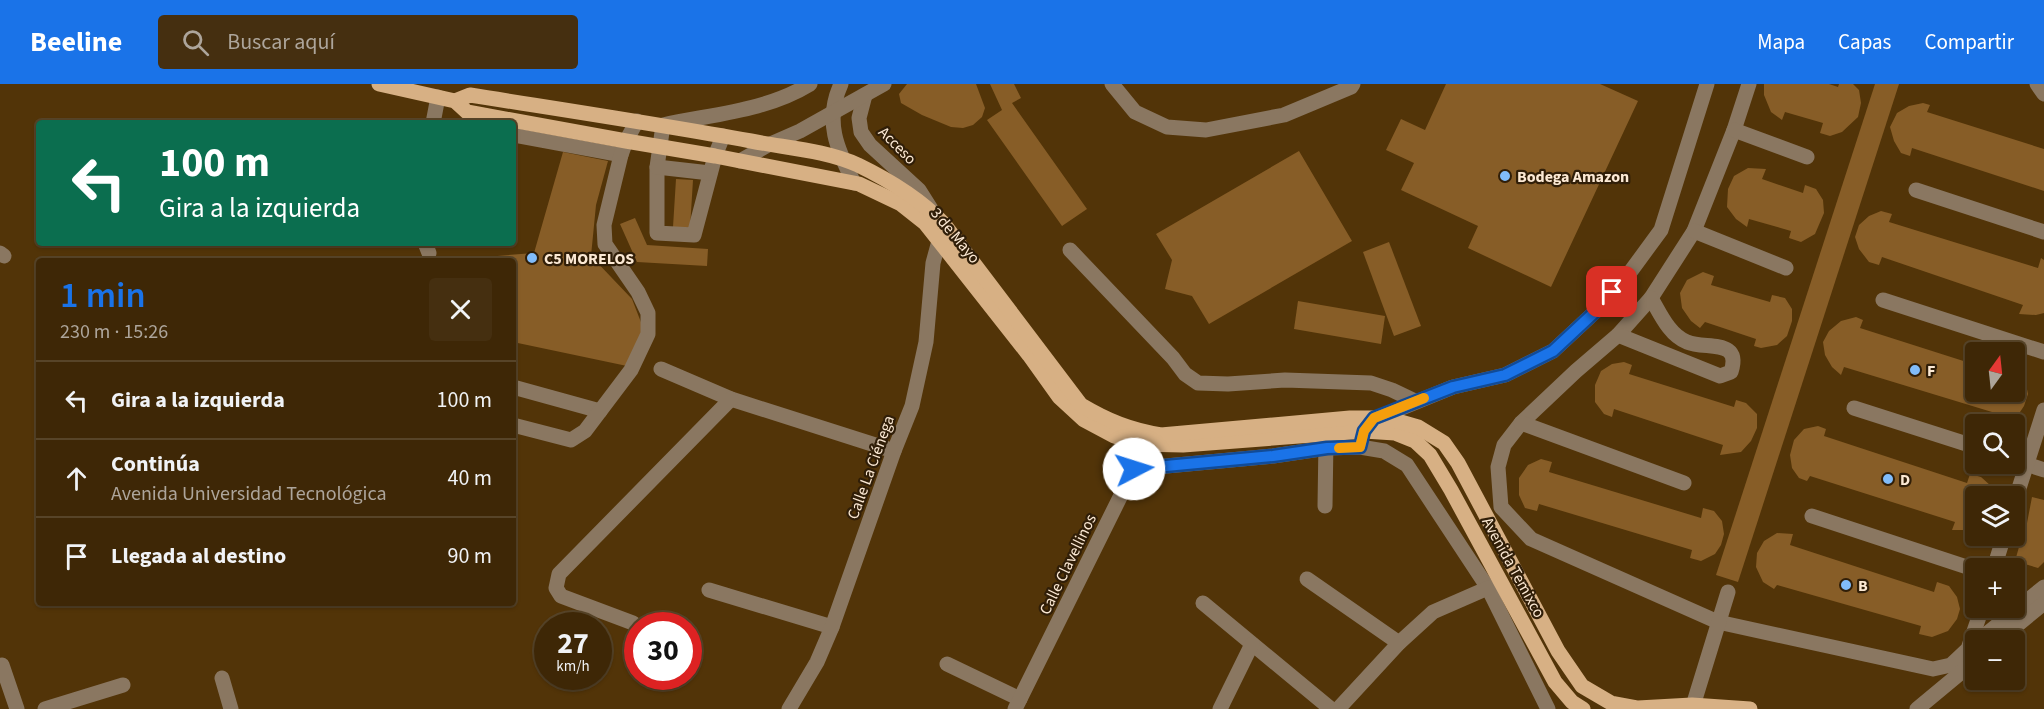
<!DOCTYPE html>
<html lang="es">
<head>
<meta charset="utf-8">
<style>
  body { margin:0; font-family:"Source Sans 3",sans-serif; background:#452f10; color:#f1f3f6; height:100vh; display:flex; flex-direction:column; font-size:22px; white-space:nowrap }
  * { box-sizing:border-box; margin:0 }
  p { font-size:20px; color:#ada59b }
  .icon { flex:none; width:33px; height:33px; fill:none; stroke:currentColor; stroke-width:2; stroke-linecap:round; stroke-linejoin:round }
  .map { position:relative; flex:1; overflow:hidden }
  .side { position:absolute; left:36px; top:174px; width:480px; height:348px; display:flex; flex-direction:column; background:#3e2706; border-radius:6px; box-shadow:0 2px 4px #0004,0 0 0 2px #574428 }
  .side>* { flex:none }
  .banner { position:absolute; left:36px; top:36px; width:480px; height:126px; border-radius:6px; box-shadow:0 2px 4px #0004,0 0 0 2px #574428; background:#0b6e4f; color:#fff; overflow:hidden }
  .needle { width:39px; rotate:15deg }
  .fabs { position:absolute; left:1965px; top:258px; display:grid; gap:12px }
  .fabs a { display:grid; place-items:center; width:60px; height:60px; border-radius:6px; background:#3e2706; box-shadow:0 2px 4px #0004,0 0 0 2px #574428; font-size:30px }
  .speed { position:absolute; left:534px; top:528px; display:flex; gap:12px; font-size:30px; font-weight:700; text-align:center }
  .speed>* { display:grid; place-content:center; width:78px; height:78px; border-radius:50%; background:#3e2706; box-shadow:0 2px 4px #0004,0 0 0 2px #574428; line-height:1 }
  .speed small { font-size:15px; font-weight:400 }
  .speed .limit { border:9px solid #d22; background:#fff; color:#111 }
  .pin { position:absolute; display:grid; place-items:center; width:51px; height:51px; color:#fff; margin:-26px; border-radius:12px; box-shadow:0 3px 9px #0006 }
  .me { position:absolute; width:66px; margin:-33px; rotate:85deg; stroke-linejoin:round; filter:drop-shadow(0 0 4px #0008) }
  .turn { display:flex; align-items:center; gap:21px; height:126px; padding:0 24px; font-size:27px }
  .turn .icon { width:78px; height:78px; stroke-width:2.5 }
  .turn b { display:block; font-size:42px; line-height:51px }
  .round { display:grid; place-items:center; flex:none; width:63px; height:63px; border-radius:6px; background:#452f10 }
  .overview { display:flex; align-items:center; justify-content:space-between; height:102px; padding:0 24px }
  h1 { font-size:36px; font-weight:600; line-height:45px; color:#1a73e8 }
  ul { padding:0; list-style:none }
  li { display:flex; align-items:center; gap:18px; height:78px; padding:0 24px; border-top:2px solid #574428 }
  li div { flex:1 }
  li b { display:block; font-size:22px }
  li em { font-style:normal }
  header { display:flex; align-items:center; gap:36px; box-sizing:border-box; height:84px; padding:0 30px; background:#1a73e8; color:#fff }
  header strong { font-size:28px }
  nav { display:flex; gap:33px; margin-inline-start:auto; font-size:21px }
  .search { width:420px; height:54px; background:#452f10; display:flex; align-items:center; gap:15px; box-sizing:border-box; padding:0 21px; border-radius:6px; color:#ada59b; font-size:22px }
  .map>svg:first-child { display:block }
</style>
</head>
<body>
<header>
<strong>Beeline</strong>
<div class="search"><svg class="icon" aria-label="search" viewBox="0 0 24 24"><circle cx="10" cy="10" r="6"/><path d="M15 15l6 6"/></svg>Buscar aquí</div>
<nav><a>Mapa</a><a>Capas</a><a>Compartir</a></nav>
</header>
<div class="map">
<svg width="2044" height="625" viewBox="0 0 2044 625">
  <rect width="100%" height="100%" fill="#523408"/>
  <g fill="#875d27">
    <polygon points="907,0 976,0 985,24 982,33 973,41 963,44 951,43 922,31 901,19 899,10"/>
    <polygon points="990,0 1014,0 1021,14 1012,19 1087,125 1062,142 987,36 1002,26"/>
    <polygon points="1446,0 1600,0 1638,17 1551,203 1468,164 1478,142 1401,106 1414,79 1386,66 1401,35 1425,46"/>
    <polygon points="1764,0 1829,0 1838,3 1839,0 1853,0 1859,6 1861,19 1858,33 1842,48 1830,52 1820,49 1823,39 1785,28 1782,36 1771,28 1764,11"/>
    <polygon points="1875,0 1899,0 1738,498 1716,491"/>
    <polygon points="1923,19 1930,21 1927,28 2044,65 2044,107 1912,64 1910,72 1901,69 1894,57 1890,43 1897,29 1909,22"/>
    <polygon points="1299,67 1352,157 1209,240 1192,212 1165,205 1172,176 1156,150"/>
    <polygon points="563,68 608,77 596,121 591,172 632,215 644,246 627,282 513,258 513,177 459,177 459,175 534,169"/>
    <polygon points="1748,84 1766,85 1762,95 1803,109 1805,101 1816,105 1823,116 1824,129 1815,150 1801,158 1789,154 1791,147 1749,135 1747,143 1736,135 1727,123 1728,105 1734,92"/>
    <polygon points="676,95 693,96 690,144 673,143"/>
    <polygon points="1881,127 1892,130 1889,138 2038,184 2041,174 2044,176 2044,229 2036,231 2019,230 2023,221 1882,173 1879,181 1869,178 1859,165 1855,153 1859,141 1869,132"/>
    <polygon points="635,134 647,161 708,165 707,182 637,178 620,140"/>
    <polygon points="1389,158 1421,242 1394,252 1363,168"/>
    <polygon points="1703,188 1714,192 1711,201 1770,218 1772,211 1785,214 1792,225 1792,237 1787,252 1777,261 1761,264 1754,262 1756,255 1705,238 1700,244 1691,237 1682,224 1680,209 1687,196"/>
    <polygon points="1298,217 1385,232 1381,260 1294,245"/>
    <polygon points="1856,233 1863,236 1860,244 1976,281 1976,308 2014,308 2014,286 2016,286 2025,296 2028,310 2024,322 2018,331 2004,338 1990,334 1992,328 1844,283 1841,291 1832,283 1825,271 1823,258 1829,247 1841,237"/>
    <polygon points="1624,278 1632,281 1629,290 1734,323 1736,316 1746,319 1757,330 1757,344 1751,357 1741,368 1720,371 1723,361 1614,325 1612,333 1604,330 1595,318 1595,301 1601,287 1612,280"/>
    <polygon points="1818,342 1826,345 1824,352 1967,399 1970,390 1981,393 1991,402 1994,412 1976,412 1976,443 1973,446 1952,446 1955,438 1810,392 1807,397 1799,394 1792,384 1790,371 1794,356 1804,345"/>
    <polygon points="1541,375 1552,378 1549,388 1701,434 1703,424 1714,427 1722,437 1724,450 1721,461 1715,470 1701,477 1690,474 1692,466 1539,420 1537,427 1525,424 1519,411 1519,394 1528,381"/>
    <polygon points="2032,413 2044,416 2044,478 2038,484 2015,477 2019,463 2017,463 2024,438 2027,439"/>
    <polygon points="1777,449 1793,450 1790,461 1934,508 1937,498 1949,502 1957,513 1960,525 1957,535 1948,547 1932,553 1919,550 1921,542 1777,501 1774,505 1763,498 1756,483 1757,469 1764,457"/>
  </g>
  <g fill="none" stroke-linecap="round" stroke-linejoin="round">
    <g stroke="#8a7761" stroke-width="15">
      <path d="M841 0C824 37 837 65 854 99"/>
      <polyline points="1112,0 1135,28 1167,43 1206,46 1284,31 1351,3 1353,0"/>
      <polyline points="1749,0 1734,46 1694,147 1651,214 1618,251 1576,287 1521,339 1504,361 1498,383 1501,423 1531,455 1718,538 1933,585 1951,581 1968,565 1982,524"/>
      <polyline points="2037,0 2044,10"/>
      <polyline points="865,11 859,34 861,48 870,61 919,106 931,125"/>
      <polyline points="433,39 438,13"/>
      <polyline points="1734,46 1807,73"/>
      <polyline points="513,51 621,71"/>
      <path d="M723 52 715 72 694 151 657 149V83L663 41C713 30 766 27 810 0"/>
      <polyline points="740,77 768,61 800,47 884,0"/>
      <polyline points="657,83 710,89"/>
      <polyline points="1916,106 2044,148"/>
      <polyline points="1694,147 1786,184"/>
      <polyline points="425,159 429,169"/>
      <polyline points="1070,166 1173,274 1185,290 1198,299 1228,300 1285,296 1371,299 1392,306 1415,317"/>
      <polyline points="0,169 4,172"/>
      <polyline points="1883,216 2044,268"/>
      <path d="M1618 251 1720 292 1731 288C1742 254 1706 266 1687 258 1669 251 1660 229 1651 214"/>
      <polyline points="661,285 731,315 894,367"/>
      <polyline points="513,303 600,327"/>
      <polyline points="1854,324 1976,363"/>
      <polyline points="1372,336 1453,303 1505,291 1553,267 1597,226 1628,191 1661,146 1707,0"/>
      <polyline points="1521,339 1684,399"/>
      <polyline points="513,341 571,356 585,347 631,286 648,250 648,229 638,208 605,160 604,141 621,71 626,57 637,37"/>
      <polyline points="2014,376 2044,386"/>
      <polyline points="1134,385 1273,372 1327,364 1360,363 1384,367 1407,381 1488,504 1548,625"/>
      <polyline points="2014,420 2044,326"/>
      <polyline points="1325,422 1326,356"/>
      <polyline points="1812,432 1976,486"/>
      <polyline points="1994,484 2004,452"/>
      <polyline points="1307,495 1399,559"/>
      <polyline points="709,506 832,543"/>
      <polyline points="1203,519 1331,625"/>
      <polyline points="633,539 561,512 556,504 559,490 731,315"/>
      <polyline points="1979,556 2044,503"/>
      <polyline points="1999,556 2044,519"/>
      <polyline points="947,580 1020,615"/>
      <polyline points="2,581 17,625"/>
      <polyline points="222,594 231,625"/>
      <polyline points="45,625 123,601"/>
      <polyline points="789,625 817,578 832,543 894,367 912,322 926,258 933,179 942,146"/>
      <polyline points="1015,625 1134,385 1140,348"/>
      <polyline points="1220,625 1252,560"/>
      <polyline points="1338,625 1399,559 1433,528 1488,504"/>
      <polyline points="1692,625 1728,508"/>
      <polyline points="1917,625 1976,576"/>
    </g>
    <g stroke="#d7b084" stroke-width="15">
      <polyline points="379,0 455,17 467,28 626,57 715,72 859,100 901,120 925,139 1029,271 1059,313 1084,336 1114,352 1138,360 1183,361 1364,347 1395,349 1415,357 1430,371 1451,406 1555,598 1572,618 1583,625"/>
      <path d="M455 17 470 11C564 26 657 40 751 57 786 64 825 66 858 81 889 96 920 115 944 140L1081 321C1108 337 1130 346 1161 351L1350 334H1387L1418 343 1444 359 1458 379 1558 567 1582 602 1611 619 1638 624 1692 621 1750 625"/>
    </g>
  </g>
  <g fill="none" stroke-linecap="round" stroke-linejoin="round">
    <g stroke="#114b97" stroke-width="15">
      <polyline id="route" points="1134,385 1273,372 1327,364 1360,363 1364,347 1374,334 1453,303 1505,291 1553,267 1597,226 1612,208"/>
    </g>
    <use href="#route" stroke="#1a73e8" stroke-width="10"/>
    <polyline stroke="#f59e0b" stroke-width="10" points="1339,364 1360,363 1364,347 1374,334 1424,314"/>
  </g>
  <g fill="#81bcfa" stroke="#301e08" stroke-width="2">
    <circle cx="1505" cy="92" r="6"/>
    <circle cx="532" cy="174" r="6"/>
    <circle cx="1915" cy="286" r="6"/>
    <circle cx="1888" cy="395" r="6"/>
    <circle cx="1846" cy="501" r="6"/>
  </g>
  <g text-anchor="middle" stroke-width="4.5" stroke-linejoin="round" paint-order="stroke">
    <g font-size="16" fill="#fce9d4" stroke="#301e08">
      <text transform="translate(898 61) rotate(45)" y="6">Acceso</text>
      <text transform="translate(956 151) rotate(50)" y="6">3 de Mayo</text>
      <text transform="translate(870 383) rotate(-70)" y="6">Calle La Ciénega</text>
      <text transform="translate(1067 480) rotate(-64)" y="6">Calle Clavellinos</text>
      <text transform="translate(1514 483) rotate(61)" y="6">Avenida Temixco</text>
    </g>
    <g font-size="16" font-weight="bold" fill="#fce9d4" stroke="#301e08" text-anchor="start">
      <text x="1517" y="98">Bodega Amazon</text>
      <text x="544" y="180">C5 MORELOS</text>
      <text x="1927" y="292">F</text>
      <text x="1900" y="401">D</text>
      <text x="1858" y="507">B</text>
    </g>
  </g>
</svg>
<div class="fabs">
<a><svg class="needle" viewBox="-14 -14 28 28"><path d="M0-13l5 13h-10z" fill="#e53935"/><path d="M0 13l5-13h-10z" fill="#ada59b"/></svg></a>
<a><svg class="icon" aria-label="search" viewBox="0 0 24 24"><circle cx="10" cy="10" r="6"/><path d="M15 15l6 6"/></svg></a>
<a><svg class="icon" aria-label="layers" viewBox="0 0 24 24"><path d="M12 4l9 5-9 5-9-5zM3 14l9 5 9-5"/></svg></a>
<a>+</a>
<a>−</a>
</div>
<div class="speed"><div>27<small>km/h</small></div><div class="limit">30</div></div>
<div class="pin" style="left:1612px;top:208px;background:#d93025"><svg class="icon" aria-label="arrive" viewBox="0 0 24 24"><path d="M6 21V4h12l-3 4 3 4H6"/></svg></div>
<svg class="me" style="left:1134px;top:385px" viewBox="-20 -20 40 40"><circle r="19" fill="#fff"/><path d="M0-13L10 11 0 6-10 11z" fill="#1a73e8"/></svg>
<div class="banner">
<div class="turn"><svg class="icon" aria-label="left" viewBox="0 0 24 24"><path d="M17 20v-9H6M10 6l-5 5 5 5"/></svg><div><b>100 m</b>Gira a la izquierda</div></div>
</div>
<section class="side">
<div class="overview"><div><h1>1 min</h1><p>230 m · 15:26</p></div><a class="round"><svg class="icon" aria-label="close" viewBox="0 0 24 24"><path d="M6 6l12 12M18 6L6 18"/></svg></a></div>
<ul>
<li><svg class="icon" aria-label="left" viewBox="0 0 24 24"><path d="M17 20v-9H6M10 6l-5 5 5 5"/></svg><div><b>Gira a la izquierda</b></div><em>100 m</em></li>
<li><svg class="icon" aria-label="ahead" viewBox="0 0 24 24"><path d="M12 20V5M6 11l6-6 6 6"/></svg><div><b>Continúa</b><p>Avenida Universidad Tecnológica</p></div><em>40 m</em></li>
<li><svg class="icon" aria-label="arrive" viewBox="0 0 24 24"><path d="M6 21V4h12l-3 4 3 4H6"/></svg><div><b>Llegada al destino</b></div><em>90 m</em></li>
</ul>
</section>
</div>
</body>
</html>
